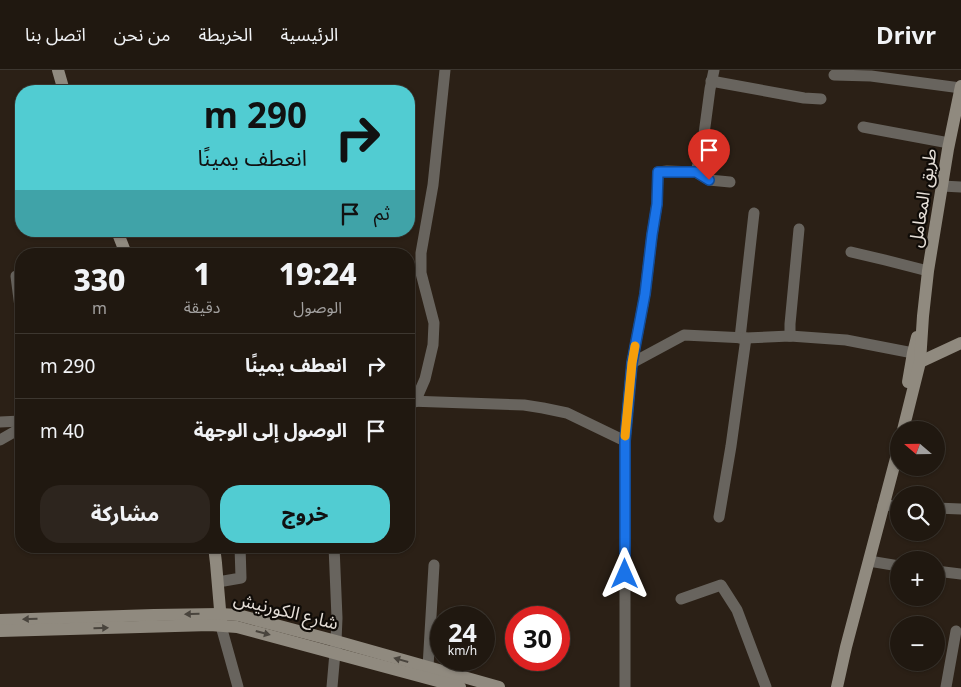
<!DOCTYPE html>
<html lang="ar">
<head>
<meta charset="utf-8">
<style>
  body { margin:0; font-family:"Noto Sans","Noto Sans Arabic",sans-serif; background:#2d251e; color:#f1f3f6; direction:rtl; height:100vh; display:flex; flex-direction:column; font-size:19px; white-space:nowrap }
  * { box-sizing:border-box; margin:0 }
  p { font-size:16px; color:#a2a09f }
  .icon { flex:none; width:28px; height:28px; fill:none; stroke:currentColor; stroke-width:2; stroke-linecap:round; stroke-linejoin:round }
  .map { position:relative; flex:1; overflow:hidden; direction:ltr }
  .details { position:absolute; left:15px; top:178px; width:400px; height:305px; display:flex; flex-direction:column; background:#201810; border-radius:20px; box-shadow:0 1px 4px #0004,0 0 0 1px #3d3730; direction:rtl }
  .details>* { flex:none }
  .banner { position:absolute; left:15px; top:15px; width:400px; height:152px; border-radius:20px; box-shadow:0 1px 4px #0004,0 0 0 1px #3d3730; direction:rtl; background:#51ccd2; color:#111; overflow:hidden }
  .needle { width:32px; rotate:290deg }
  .tools { position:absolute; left:890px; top:351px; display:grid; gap:10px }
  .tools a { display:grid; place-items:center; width:55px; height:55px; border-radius:50%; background:#201810; box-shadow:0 1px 4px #0004,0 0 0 1px #3d3730; font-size:25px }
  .speed { position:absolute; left:430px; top:536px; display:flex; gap:10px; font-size:25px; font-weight:700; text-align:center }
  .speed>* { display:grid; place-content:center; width:65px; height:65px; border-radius:50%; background:#201810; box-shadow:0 1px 4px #0004,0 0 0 1px #3d3730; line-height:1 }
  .speed small { font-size:12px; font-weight:400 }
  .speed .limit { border:8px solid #d22; background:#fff; color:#111 }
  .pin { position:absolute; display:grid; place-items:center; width:42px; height:42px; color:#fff; margin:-51px -21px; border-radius:50% 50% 50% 0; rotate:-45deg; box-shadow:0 0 5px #0007 }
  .pin .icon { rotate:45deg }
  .me { position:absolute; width:55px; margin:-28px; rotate:0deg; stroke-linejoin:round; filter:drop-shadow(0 0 4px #0008) }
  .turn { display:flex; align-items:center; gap:18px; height:105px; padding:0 25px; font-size:22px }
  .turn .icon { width:65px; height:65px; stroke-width:2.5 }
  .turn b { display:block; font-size:35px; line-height:42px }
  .then { display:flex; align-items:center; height:48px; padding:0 25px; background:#0003; gap:10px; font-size:19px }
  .eta { display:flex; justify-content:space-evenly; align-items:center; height:85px; text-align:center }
  .eta b { font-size:30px; font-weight:800; line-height:35px }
  .primary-button { display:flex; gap:10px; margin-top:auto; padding:10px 25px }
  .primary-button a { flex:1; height:58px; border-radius:20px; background:#51ccd2; color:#111; font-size:20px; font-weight:800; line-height:58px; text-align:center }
  .primary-button a+a { background:#2d251e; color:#f1f3f6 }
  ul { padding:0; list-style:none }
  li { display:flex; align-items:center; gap:15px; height:65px; padding:0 25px; border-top:1px solid #3d3730 }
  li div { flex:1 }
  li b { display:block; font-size:19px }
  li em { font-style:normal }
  header { display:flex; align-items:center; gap:30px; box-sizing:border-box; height:70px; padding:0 25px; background:#201810; border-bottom:1px solid #3d3730 }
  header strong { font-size:24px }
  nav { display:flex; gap:28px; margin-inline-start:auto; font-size:18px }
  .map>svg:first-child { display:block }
</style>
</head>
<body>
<header>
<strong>Drivr</strong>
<nav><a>الرئيسية</a><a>الخريطة</a><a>من نحن</a><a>اتصل بنا</a></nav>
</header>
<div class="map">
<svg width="961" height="617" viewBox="0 0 961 617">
  <rect width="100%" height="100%" fill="#2b2016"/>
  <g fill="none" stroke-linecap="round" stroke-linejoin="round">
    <g stroke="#68645e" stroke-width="11">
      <polyline points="834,5 871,6 961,18"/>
      <polyline points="711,11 804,28 821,29"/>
      <polyline points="863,57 949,73"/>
      <polyline points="696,102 709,110 730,112"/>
      <polyline points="942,116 961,117"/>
      <polyline points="851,182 885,190 928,201"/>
      <polyline points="21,206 16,206 21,245"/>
      <polyline points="790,266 790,254 799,159"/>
      <polyline points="740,268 754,143"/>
      <polyline points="632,293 645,224 652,165 657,134 658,102 667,101 696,102 702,79 710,19 714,0"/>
      <polyline points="409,331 524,335 543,338 567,343 625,371 625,617"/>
      <polyline points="415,332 425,309 433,275 434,253 421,203 421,183 433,115 445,0"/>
      <polyline points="0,352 21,351"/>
      <polyline points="0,370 21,358"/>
      <polyline points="625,371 632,293 684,265 746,268 790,266 846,270 913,283"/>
      <polyline points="883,435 899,436"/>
      <polyline points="936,438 961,439"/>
      <polyline points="719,447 731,376 746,268"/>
      <polyline points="869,491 899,496"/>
      <polyline points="936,501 961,504"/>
      <polyline points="218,512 241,508 240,476"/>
      <polyline points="681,529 721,515 737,540 766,617"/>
      <polyline points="221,556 238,617"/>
      <polyline points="428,597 434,495"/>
      <polyline points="332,617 336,571 337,548 334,476"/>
      <polyline points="946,617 956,561"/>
    </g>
    <g stroke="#908a7f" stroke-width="12">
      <polyline points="58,0 64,21"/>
      <polyline points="117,161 126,184"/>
      <polyline points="920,292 961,273"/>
      <polyline points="908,312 913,283 917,267"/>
      <polyline points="903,360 920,292 923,246 928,201 948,79 961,16"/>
      <polyline points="214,476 216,493 221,551"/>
      <polyline points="0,550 154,545 220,544 238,545 336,571 499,617"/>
      <polyline points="0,561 210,555 237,557 460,617"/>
      <polyline points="837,617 846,577 899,377"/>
    </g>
  </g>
  <defs><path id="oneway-solid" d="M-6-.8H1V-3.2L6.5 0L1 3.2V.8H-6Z" transform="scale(1.25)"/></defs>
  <g fill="#49443d">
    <use href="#oneway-solid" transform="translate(192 544) rotate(179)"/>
    <use href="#oneway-solid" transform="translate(30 549) rotate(178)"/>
    <use href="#oneway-solid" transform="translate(101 558) rotate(-2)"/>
    <use href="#oneway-solid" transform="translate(263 563) rotate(15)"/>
    <use href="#oneway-solid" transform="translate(401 590) rotate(-164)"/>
  </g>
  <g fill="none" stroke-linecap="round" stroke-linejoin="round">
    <g stroke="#114b97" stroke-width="12">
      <polyline id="route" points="625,504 625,371 632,293 645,224 652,165 657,134 658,102 696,102 709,110"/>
    </g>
    <use href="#route" stroke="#1a73e8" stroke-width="9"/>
    <polyline stroke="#f59e0b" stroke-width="9" points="625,366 632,293 635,276"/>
  </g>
  <g text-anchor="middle" stroke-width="4.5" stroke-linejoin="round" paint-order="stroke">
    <g font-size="18" fill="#e6dfd8" stroke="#0f0b07">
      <text transform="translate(923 128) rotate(-81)" y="6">طريق المعامل</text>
      <text transform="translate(286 541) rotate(14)" y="6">شارع الكورنيش</text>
    </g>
  </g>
</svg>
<div class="tools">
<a><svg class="needle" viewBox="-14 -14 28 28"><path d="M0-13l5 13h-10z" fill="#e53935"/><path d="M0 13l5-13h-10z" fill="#a2a09f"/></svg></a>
<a><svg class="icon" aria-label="search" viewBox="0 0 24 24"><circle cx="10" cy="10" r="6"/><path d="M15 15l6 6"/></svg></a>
<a>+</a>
<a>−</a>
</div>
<div class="speed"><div>24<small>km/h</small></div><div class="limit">30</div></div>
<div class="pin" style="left:709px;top:110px;background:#d93025"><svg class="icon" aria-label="arrive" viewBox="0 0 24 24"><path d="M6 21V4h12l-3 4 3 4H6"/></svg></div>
<svg class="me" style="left:625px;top:504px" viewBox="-20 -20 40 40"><path d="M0-17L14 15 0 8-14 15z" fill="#1a73e8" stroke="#fff" stroke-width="4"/></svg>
<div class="banner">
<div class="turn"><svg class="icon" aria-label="right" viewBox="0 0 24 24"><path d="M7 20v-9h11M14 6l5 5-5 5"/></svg><div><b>290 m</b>انعطف يمينًا</div></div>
<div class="then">ثم<svg class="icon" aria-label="arrive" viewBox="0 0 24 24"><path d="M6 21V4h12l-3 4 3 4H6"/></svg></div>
</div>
<section class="details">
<div class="eta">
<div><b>19:24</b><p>الوصول</p></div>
<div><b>1</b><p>دقيقة</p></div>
<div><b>330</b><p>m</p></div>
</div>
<ul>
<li><svg class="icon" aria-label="right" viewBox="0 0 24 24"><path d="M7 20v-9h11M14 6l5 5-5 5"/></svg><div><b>انعطف يمينًا</b></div><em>290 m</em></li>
<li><svg class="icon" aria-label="arrive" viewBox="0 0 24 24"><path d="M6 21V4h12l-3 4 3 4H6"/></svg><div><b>الوصول إلى الوجهة</b></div><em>40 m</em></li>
</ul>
<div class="primary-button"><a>خروج</a><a>مشاركة</a></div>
</section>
</div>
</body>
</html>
